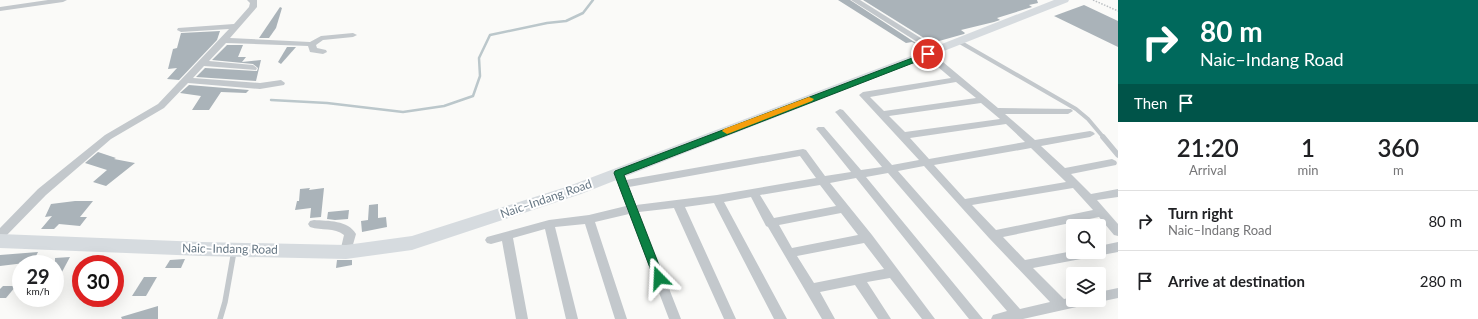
<!DOCTYPE html>
<html lang="en">
<head>
<meta charset="utf-8">
<style>
  body { margin:0; font-family:Lato,sans-serif; background:#f2f2f2; color:#202124; height:100vh; display:flex; flex-direction:column; font-size:15px; white-space:nowrap }
  * { box-sizing:border-box; margin:0 }
  p { font-size:13px; color:#757577 }
  .icon { flex:none; width:22px; height:22px; fill:none; stroke:currentColor; stroke-width:2; stroke-linecap:round; stroke-linejoin:round }
  .map { position:relative; flex:1; overflow:hidden }
  .details { display:flex; flex-direction:column; background:#fff; width:360px }
  .details>* { flex:none }
  .guide { background:#00695c; color:#fff; overflow:hidden }
  .buttons { position:absolute; left:1066px; top:219px; display:grid; gap:8px }
  .buttons a { display:grid; place-items:center; width:40px; height:40px; border-radius:4px; background:#fff; box-shadow:0 4px 16px #0002; font-size:20px }
  .speed { position:absolute; left:12px; top:255px; display:flex; gap:8px; font-size:20px; font-weight:700; text-align:center }
  .speed>* { display:grid; place-content:center; width:52px; height:52px; border-radius:50%; background:#fff; box-shadow:0 4px 16px #0002; line-height:1 }
  .speed small { font-size:10px; font-weight:400 }
  .speed .limit { border:6px solid #d22; background:#fff; color:#111 }
  .pin { position:absolute; display:grid; place-items:center; width:34px; height:34px; color:#fff; margin:-17px; border:2px solid #fff; border-radius:50%; box-shadow:0 1px 4px #0007 }
  .me { position:absolute; width:44px; margin:-22px; rotate:339deg; stroke-linejoin:round; filter:drop-shadow(0 0 3px #0008) }
  .turn { display:flex; align-items:center; gap:14px; height:84px; padding:0 16px; font-size:18px }
  .turn .icon { width:52px; height:52px; stroke-width:2.5 }
  .turn b { display:block; font-size:28px; line-height:34px }
  .then { display:flex; align-items:center; height:38px; padding:0 16px; background:#0003; gap:8px; font-size:15px }
  .eta { display:flex; justify-content:space-evenly; align-items:center; height:68px; text-align:center }
  .eta b { font-size:24px; font-weight:600; line-height:28px }
  ul { padding:0; list-style:none }
  li { display:flex; align-items:center; gap:12px; height:60px; padding:0 16px; border-top:1px solid #e0e0e0 }
  li div { flex:1 }
  li b { display:block; font-size:15px }
  li em { font-style:normal }
  main { display:flex; flex:1; min-height:0 }
  .map>svg:first-child { display:block }
</style>
</head>
<body>
<main>
<div class="map">
<svg width="1118" height="319" viewBox="0 0 1118 319">
  <rect width="100%" height="100%" fill="#fafaf8"/>
  <g fill="none" stroke-linecap="round" stroke-linejoin="round">
    <polyline stroke="#bbc7cb" stroke-width="2.5" points="271,100 327,103 403,112 444,106 473,96 480,76 479,58 490,35 547,23 566,21 583,13 593,0"/>
  </g>
  <g fill="#aab3b9">
    <polygon points="838,0 850,0 922,47 912,42 906,43"/>
    <polygon points="863,0 1037,0 1038,3 1029,5 1032,7 997,18 1000,20 994,22 961,30 965,33 964,34 932,43"/>
    <polygon points="1084,5 1118,21 1118,47 1054,16"/>
    <polygon points="280,7 282,8 276,28 269,38 259,38"/>
    <polygon points="220,31 217,40 179,80 167,79 177,68 168,69 173,49 177,48 181,33"/>
    <polygon points="227,45 243,45 238,57 246,57 242,62 261,60 256,81 196,77 205,68 257,71 258,68 253,64 212,60"/>
    <polygon points="287,47 296,47 281,64 278,62"/>
    <polygon points="189,85 249,90 246,93 221,92 209,110 192,110 201,96 180,93"/>
    <polygon points="98,152 116,158 114,159 135,163 106,186 93,182 107,170 85,163"/>
    <polygon points="310,188 309,190 324,188 321,217 310,218 311,208 295,210 297,201 299,201 300,189"/>
    <polygon points="75,201 93,201 80,217 87,217 80,226 59,224 54,229 41,229 52,216 45,217 51,204"/>
    <polygon points="378,204 378,218 386,217 387,227 362,232 361,221 368,220 369,205"/>
    <polygon points="349,210 348,219 335,220 327,219 328,212"/>
    <polygon points="38,252 33,262 0,266 0,255"/>
    <polygon points="70,257 55,285 55,258"/>
    <polygon points="185,259 181,268 165,268 170,260"/>
    <polygon points="337,260 352,260 352,265 336,268"/>
    <polygon points="144,277 157,277 146,296 132,296"/>
    <polygon points="3,286 16,286 6,298 0,298 0,289"/>
    <polygon points="158,306 158,319 122,319 121,317"/>
  </g>
  <g fill="none" stroke-linecap="round" stroke-linejoin="round">
    <polyline stroke="#bbbfc2" stroke-width="1.5" stroke-dasharray="1.5 1.5" stroke-linecap="butt" points="1093,0 1118,11"/>
    <polyline stroke="#c3c8cc" stroke-width="4" points="958,41 1076,109 1088,119 1104,138"/>
    <g stroke="#c3c8cc" stroke-width="5.5">
      <polyline points="1103,137 1118,155"/>
      <polyline points="220,319 225,302 234,251"/>
    </g>
    <g fill="#c3c8cc" fill-rule="evenodd">
      <polygon points="48,0 67,0 63,2 0,11 0,7"/>
      <polygon points="247,0 257,0 257,7 230,38 310,42 321,36 353,33 357,35 353,37 323,40 316,45 317,48 326,50 327,52 323,54 310,52 308,46 226,43 209,61 253,65 257,68 256,70 204,66 193,78 260,83 281,80 285,83 284,85 260,89 188,83 164,108 111,139 46,195 4,238 0,239 0,228 38,189 105,135 158,104 229,29 181,32 177,30 178,28 234,24 249,7 250,3"/>
      <polygon points="851,0 860,0 940,50 936,52 933,52"/>
      <path d="M925 52H931L998 108 1071 109 1073 111 1068 114H1005L1035 140 1090 131 1093 132 1095 134 1090 137 1041 146 1065 168 1112 159 1116 161 1117 163 1116 165 1071 174 1091 194 1118 189V197L1097 200 1118 224V236L1114 235 1099 217 1003 237 1025 260 1073 251 1099 252V246L1118 242V252L1033 268 1064 299 1073 297V300H1092L1090 304 1023 319H991L993 315 1007 311 888 173 866 177 983 319H969L856 178 830 183 872 235 935 319H922L890 278 867 282 891 319H878L855 285 820 292 835 319H822L768 227 766 226 751 197 724 202 787 319H774L714 203 685 207 736 319H724L674 208 639 212 681 319H669L629 214 595 222 627 319H615L585 224 555 227 578 319H566L545 229 513 238 528 319H516L502 241 491 244 487 243 485 240 487 237 549 220 589 215 626 206 616 179 617 176H625L626 180 803 149 806 150 825 176 851 172 818 131 816 129 818 127H824L861 170 882 167 837 114 835 112 840 109 843 110 892 165 919 160 859 95 863 92 951 78 925 56 924 54ZM956 82 976 98 884 111 870 97ZM981 103 1000 119 905 132 889 116ZM1006 124 1025 142 929 159 910 138ZM1031 148 1066 182 965 199 934 165ZM800 156 816 178 717 195 636 205 629 187ZM924 166 989 238 1050 302 1020 309 898 171ZM820 185 836 206 774 218 760 195ZM1073 188 1093 210 996 230 972 205ZM841 213 858 235 792 248 779 225ZM864 243 884 269 814 283 797 256Z"/>
      <path d="M314 220C328 221 348 220 356 234L350 255 346 257 342 255 340 252 344 235C334 227 322 231 310 227L308 224 310 221Z"/>
      <polygon points="1118,288 1118,298 1099,302 1095,301 1099,300 1099,292"/>
    </g>
    <polygon fill="#d6dbdf" fill-rule="evenodd" points="1054,0 1069,0 1068,2 581,194 412,250 346,259 202,256 0,248 0,234 202,242 346,245 412,236 569,186 924,51"/>
  </g>
  <polygon fill="#0b8043" stroke="#07532c" points="928,52 931,53 931,56 624,175 664,278 663,281 659,282 655,281 614,173 615,171"/>
  <polygon fill="#f59e0b" points="809,97 814,99 812,101 730,133 727,134 722,131 724,129"/>
  <g text-anchor="middle" stroke-width="4" stroke-linejoin="round" paint-order="stroke">
    <g font-size="12" fill="#657683" stroke="#fff">
      <text transform="translate(546 199) rotate(-19)" y="4">Naic–Indang Road</text>
      <text transform="translate(230 249) rotate(1)" y="4">Naic–Indang Road</text>
    </g>
  </g>
</svg>
<div class="buttons">
<a><svg class="icon" aria-label="search" viewBox="0 0 24 24"><circle cx="10" cy="10" r="6"/><path d="M15 15l6 6"/></svg></a>
<a><svg class="icon" aria-label="layers" viewBox="0 0 24 24"><path d="M12 4l9 5-9 5-9-5zM3 14l9 5 9-5"/></svg></a>
</div>
<div class="speed"><div>29<small>km/h</small></div><div class="limit">30</div></div>
<div class="pin" style="left:928px;top:54px;background:#d93025"><svg class="icon" aria-label="arrive" viewBox="0 0 24 24"><path d="M6 21V4h12l-3 4 3 4H6"/></svg></div>
<svg class="me" style="left:659px;top:278px" viewBox="-20 -20 40 40"><path d="M0-17L14 15 0 8-14 15z" fill="#0b8043" stroke="#fff" stroke-width="4"/></svg>
</div>
<section class="details">
<div class="guide">
<div class="turn"><svg class="icon" aria-label="right" viewBox="0 0 24 24"><path d="M7 20v-9h11M14 6l5 5-5 5"/></svg><div><b>80 m</b>Naic–Indang Road</div></div>
<div class="then">Then<svg class="icon" aria-label="arrive" viewBox="0 0 24 24"><path d="M6 21V4h12l-3 4 3 4H6"/></svg></div>
</div>
<div class="eta">
<div><b>21:20</b><p>Arrival</p></div>
<div><b>1</b><p>min</p></div>
<div><b>360</b><p>m</p></div>
</div>
<ul>
<li><svg class="icon" aria-label="right" viewBox="0 0 24 24"><path d="M7 20v-9h11M14 6l5 5-5 5"/></svg><div><b>Turn right</b><p>Naic–Indang Road</p></div><em>80 m</em></li>
<li><svg class="icon" aria-label="arrive" viewBox="0 0 24 24"><path d="M6 21V4h12l-3 4 3 4H6"/></svg><div><b>Arrive at destination</b></div><em>280 m</em></li>
</ul>
</section>
</main>
</body>
</html>
